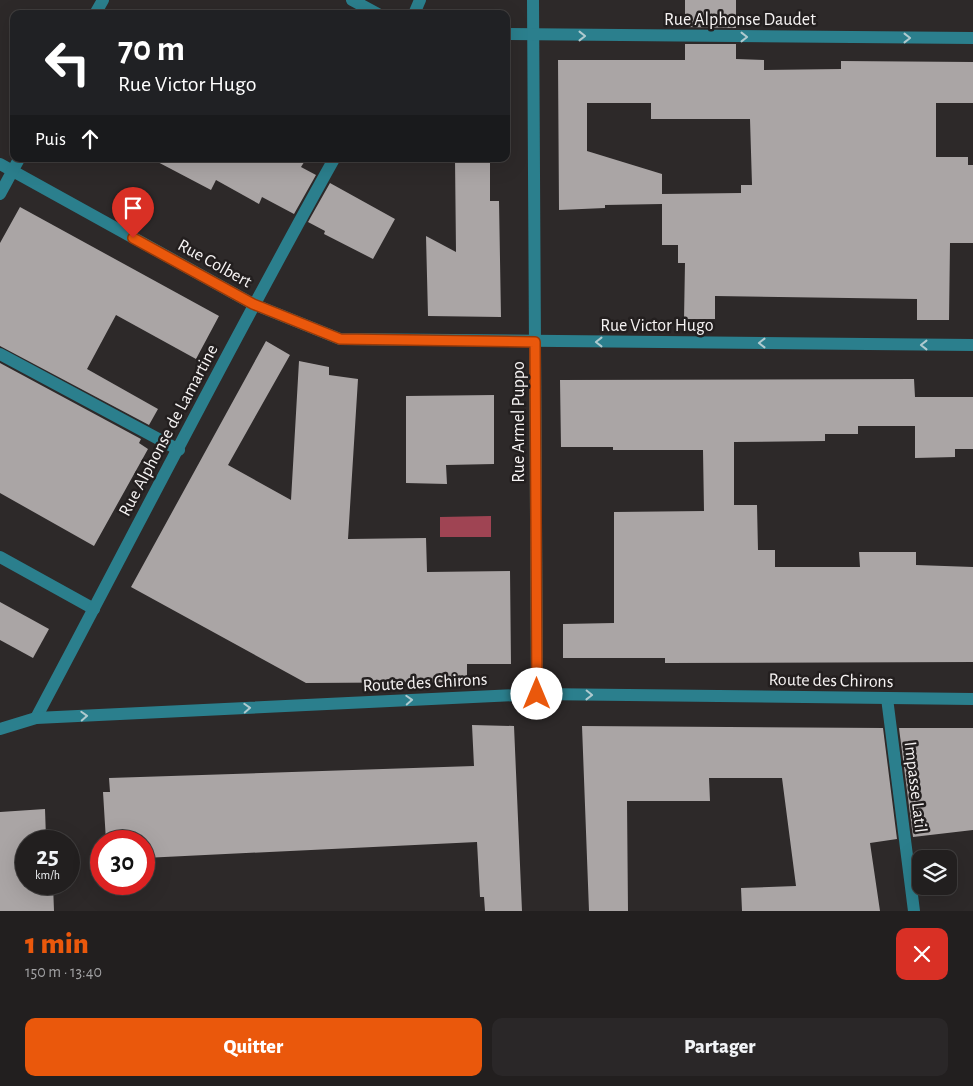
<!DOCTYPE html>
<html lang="fr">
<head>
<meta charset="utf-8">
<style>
  body { margin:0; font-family:"Alegreya Sans",sans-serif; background:#2a2728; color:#f1f3f6; height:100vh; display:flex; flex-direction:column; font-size:19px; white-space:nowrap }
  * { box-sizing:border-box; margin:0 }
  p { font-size:16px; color:#a2a2a4 }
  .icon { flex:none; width:28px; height:28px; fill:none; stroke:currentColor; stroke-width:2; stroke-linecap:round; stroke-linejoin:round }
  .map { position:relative; height:911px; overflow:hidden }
  .details { display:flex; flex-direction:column; background:#221f1f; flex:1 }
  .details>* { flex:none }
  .guide { position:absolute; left:10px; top:10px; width:500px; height:152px; border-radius:10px; box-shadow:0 5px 20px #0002,0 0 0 1px #3f3d3d; background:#202124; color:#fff; overflow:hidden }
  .fabs { position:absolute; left:912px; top:850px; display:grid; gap:10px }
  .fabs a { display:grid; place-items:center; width:45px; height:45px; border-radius:10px; background:#221f1f; box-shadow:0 5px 20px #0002,0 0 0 1px #3f3d3d; font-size:25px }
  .speed { position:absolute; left:15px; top:830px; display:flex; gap:10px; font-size:25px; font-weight:700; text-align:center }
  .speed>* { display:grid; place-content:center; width:65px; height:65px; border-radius:50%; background:#221f1f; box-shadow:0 5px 20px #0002,0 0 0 1px #3f3d3d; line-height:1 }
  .speed small { font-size:12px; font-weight:400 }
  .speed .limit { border:8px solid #d22; background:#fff; color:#111 }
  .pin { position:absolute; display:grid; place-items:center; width:42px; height:42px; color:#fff; margin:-51px -21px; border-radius:50% 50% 50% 0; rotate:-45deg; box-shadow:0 0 5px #0007 }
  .pin .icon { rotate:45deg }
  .me { position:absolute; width:55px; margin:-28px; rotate:0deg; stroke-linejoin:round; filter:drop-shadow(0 0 4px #0008) }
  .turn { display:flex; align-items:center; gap:18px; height:105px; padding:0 25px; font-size:22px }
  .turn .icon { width:65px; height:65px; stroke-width:2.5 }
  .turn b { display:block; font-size:35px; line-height:42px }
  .then { display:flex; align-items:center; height:48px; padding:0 25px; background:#0003; gap:10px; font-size:19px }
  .round { display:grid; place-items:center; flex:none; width:52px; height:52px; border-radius:10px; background:#2a2728 }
  .overview { display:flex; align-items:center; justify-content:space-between; height:85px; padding:0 25px }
  h1 { font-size:30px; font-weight:800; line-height:38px; color:#ea580c }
  .primary-button { display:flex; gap:10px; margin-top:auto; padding:10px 25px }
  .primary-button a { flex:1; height:58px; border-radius:10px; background:#ea580c; color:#fff; font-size:20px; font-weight:800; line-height:58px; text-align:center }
  .primary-button a+a { background:#2a2728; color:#f1f3f6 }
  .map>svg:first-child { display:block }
</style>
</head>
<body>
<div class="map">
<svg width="973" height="911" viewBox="0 0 973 911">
  <rect width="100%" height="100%" fill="#2d2929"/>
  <polygon fill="#9f4453" points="491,516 491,537 440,537 440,517"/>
  <g fill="#aaa5a5" fill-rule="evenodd">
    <polygon points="685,0 736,0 736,28 685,27"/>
    <path d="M685 44H736V59L764 60V70L841 69V61L973 62V103H936V157H968V165H973V243H950L949 320H917V299L715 296V319H684L685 263H678V245H662V204L605 205V208L559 210 558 60H685ZM587 103H651V119H750L752 185H741V193L662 194V174L587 151Z"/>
    <polygon points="152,159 306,159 301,167 316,175 294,214 262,197 259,204 216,180 211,190"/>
    <polygon points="455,159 490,159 490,201 499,201 501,317 428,316 426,236 456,252"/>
    <polygon points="330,183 395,219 373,259 324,234 325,231 308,222"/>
    <polygon points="20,207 219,316 196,359 116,315 87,369 158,409 149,425 0,346 0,243"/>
    <polygon points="266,341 290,355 228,465 291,500 299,361 329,367 329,375 358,379 348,539 426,538 427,572 510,571 511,664 467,664 467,682 306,683 131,587"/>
    <polygon points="0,363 141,439 139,443 148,449 94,546 0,493"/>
    <polygon points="914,379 915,397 973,397 973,449 955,449 955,457 915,458 915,426 858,426 858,434 825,434 825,441 734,442 734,505 757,505 758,550 775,550 775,567 860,567 859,552 916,552 916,565 973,567 973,662 665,663 665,658 563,658 563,624 614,623 614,512 704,511 703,450 613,450 613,447 561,447 560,380"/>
    <polygon points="494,395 494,464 446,465 447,484 406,483 406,396"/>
    <polygon points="0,602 49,629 33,658 0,640"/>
    <polygon points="472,725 514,726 522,911 485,911 484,897 480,897 477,842 144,858 144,841 106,841 103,792 110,792 109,778 474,766"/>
    <polygon points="582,726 883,728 897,839 870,843 880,911 742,911 741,888 796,886 782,778 709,778 710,801 627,801 628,911 589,911"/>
    <polygon points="899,728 973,728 973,830 913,837"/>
    <polygon points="45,809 46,838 50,838 51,841 26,841 26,884 53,884 54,911 0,911 0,812"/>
  </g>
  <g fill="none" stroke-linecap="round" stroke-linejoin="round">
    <g stroke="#2b7f8d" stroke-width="12">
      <polyline points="352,0 378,14"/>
      <polyline points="533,0 537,694"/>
      <polyline points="95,14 103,0"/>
      <polyline points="414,14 420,0"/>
      <polyline points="506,34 973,38"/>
      <polyline points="0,164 253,304 340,339 973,345"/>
      <polyline points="0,194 19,159"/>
      <polyline points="0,354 179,450"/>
      <polyline points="0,557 94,609"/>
      <polyline points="887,698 914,911"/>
      <path d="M36 718C135 532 231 343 334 159"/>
      <polyline points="0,729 36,718 537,694 973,699"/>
    </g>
  </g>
  <defs><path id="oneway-chevron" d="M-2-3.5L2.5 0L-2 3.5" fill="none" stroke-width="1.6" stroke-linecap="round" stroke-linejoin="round" transform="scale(1.25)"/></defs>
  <g stroke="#afcacf">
    <use href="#oneway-chevron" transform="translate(582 36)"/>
    <use href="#oneway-chevron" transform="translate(744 37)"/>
    <use href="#oneway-chevron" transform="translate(907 38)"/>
    <use href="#oneway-chevron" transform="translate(599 342) rotate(-180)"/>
    <use href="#oneway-chevron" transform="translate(762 343) rotate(-180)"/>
    <use href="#oneway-chevron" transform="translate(924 345) rotate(-180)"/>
    <use href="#oneway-chevron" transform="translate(589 695) rotate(1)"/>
    <use href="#oneway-chevron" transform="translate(409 700) rotate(-3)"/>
    <use href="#oneway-chevron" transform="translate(247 708) rotate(-3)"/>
    <use href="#oneway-chevron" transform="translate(84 716) rotate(-3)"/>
  </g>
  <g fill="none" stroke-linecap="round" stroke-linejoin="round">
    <g stroke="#983908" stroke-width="12">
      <polyline id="route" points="133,238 253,304 340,339 535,342 537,694"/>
    </g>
    <use href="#route" stroke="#ea580c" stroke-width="9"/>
  </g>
  <g text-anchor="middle" stroke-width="5" stroke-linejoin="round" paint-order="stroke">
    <g font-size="18" fill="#f6f3f3" stroke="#231f1f">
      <text x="740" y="25">Rue Alphonse Daudet</text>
      <text transform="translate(215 263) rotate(29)" y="6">Rue Colbert</text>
      <text x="657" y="331">Rue Victor Hugo</text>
      <text transform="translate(518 422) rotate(-90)" y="6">Rue Armel Puppo</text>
      <text transform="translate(168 430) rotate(-62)" y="6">Rue Alphonse de Lamartine</text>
      <text transform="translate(831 680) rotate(1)" y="6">Route des Chirons</text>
      <text transform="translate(425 682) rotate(-3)" y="6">Route des Chirons</text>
      <text transform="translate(916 787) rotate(83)" y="6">Impasse Latil</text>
    </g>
  </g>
</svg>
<div class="fabs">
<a><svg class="icon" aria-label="layers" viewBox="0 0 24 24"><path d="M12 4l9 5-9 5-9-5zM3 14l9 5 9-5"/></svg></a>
</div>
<div class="speed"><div>25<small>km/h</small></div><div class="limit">30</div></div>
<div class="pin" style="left:133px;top:238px;background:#d93025"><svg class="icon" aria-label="arrive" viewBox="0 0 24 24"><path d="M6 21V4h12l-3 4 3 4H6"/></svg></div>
<svg class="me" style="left:537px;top:694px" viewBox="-20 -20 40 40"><circle r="19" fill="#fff"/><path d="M0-13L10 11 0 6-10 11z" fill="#ea580c"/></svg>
<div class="guide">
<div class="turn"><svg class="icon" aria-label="left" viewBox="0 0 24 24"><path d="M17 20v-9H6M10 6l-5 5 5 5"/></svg><div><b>70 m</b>Rue Victor Hugo</div></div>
<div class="then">Puis<svg class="icon" aria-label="ahead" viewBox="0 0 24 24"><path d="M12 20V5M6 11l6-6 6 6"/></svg></div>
</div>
</div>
<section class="details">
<div class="overview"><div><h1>1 min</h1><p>150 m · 13:40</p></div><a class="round" style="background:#d93025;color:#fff"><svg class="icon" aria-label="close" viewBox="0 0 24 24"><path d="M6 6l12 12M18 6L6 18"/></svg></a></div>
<div class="primary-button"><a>Quitter</a><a>Partager</a></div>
</section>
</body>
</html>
